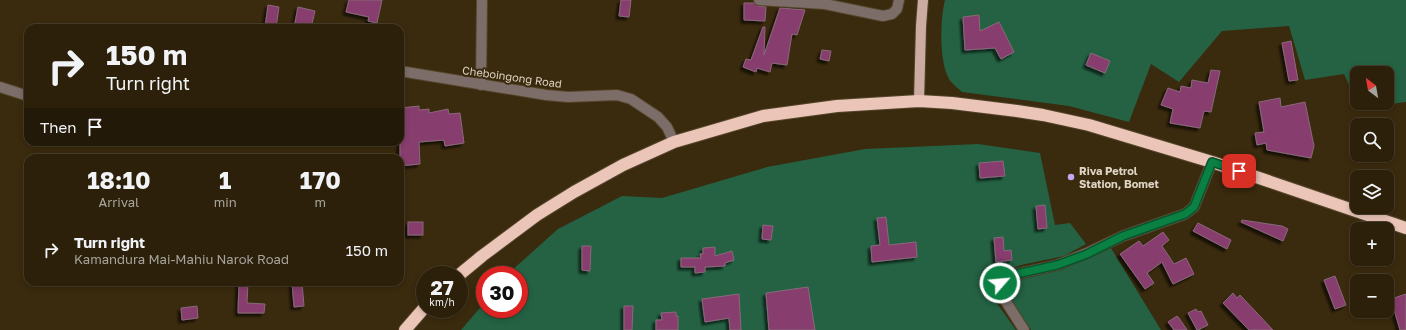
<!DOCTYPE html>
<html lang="en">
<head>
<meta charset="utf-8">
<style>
  body { margin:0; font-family:"Golos Text",sans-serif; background:#342813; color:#f1f3f6; height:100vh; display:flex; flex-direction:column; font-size:15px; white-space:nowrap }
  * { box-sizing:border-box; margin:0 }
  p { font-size:13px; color:#a6a39c }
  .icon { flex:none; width:22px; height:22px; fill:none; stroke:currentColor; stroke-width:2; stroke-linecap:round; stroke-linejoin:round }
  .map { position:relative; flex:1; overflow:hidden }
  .drawer { position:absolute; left:24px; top:154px; width:380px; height:132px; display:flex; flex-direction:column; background:#2c200a; border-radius:12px; box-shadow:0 2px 6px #0003,0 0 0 1px #483e2b }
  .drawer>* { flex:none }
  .guide { position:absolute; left:24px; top:24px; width:380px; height:122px; border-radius:12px; box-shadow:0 2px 6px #0003,0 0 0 1px #483e2b; background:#2c200a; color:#f1f3f6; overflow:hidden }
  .needle { width:26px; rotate:329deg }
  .tools { position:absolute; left:1350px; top:66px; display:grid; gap:8px }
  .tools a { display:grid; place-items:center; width:44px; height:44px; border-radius:8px; background:#2c200a; box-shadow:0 2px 6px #0003,0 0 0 1px #483e2b; font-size:20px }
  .speed { position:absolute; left:416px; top:266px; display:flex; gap:8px; font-size:20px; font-weight:700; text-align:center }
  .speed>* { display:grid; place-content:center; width:52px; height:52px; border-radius:50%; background:#2c200a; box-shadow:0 2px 6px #0003,0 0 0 1px #483e2b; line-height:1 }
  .speed small { font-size:10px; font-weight:400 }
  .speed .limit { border:6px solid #d22; background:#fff; color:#111 }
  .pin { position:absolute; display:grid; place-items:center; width:34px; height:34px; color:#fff; margin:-17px; border-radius:8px; box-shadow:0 2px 6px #0006 }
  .me { position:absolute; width:44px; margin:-22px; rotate:63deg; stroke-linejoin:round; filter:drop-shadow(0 0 3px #0008) }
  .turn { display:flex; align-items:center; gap:14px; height:84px; padding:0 16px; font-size:18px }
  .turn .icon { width:52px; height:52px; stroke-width:2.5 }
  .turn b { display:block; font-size:28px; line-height:34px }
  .then { display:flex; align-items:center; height:38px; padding:0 16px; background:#0003; gap:8px; font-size:15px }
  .eta { display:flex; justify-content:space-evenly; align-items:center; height:68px; text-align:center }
  .eta b { font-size:24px; font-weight:700; line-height:28px }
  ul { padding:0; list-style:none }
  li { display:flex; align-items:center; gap:12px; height:56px; padding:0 16px }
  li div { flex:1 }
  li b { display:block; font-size:15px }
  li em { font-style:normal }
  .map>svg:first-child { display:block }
</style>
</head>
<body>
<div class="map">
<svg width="1406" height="330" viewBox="0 0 1406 330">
  <defs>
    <filter id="shadow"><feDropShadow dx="-3" dy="3" stdDeviation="1" flood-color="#0009"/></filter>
  </defs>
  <rect width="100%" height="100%" fill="#3a2a0e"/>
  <g fill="#246243">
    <path d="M945 0H1406V102L1360 108 1357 103H1387V73H1357V102L1344 74 1305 80 1289 26 1222 31 1179 82 1151 64 1129 122 1069 106 962 92C958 88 952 84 949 79 939 61 940 20 945 0Z"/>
    <polygon points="978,144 1040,153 1055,225 1070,223 1086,244 1064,256 1021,265 987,279 989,292 1016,330 461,330 485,302 485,309 519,309 519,275 507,275 510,272 558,229 622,196 662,198 767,167 865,149"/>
    <polygon points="1111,248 1161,330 1031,330 1006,293 1007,286 1014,281 1061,270"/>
  </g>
  <g fill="#873e6d" stroke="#89697b" filter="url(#shadow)">
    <polygon points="349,0 382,0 377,23 368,21 369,17 346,12"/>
    <polygon points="621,0 631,0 629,17 619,16"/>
    <polygon points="744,3 754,3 758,6 766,7 765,21 744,20"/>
    <polygon points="268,5 279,7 276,28 265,28"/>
    <polygon points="298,7 315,11 311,28 294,28"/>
    <polygon points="780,8 805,10 797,35 792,34 787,65 772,63 770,72 757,68 756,72 743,67 746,59 751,60 763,27 765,27 764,55"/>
    <polygon points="979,15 980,31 999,22 1014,52 1001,59 995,48 965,50 963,17"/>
    <polygon points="1291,41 1298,80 1289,81 1282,43"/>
    <polygon points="822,50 831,51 829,61 820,59"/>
    <polygon points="1091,53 1110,61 1105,73 1086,65"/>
    <polygon points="1211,70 1220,71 1211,112 1204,111 1200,128 1170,123 1173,109 1161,105 1168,88 1180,92 1181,86 1191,88 1192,80 1208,83"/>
    <polygon points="1280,98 1281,107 1305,102 1314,146 1311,158 1267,150 1266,143 1257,145 1255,133 1264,132 1259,102"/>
    <polygon points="419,106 419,110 429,109 429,113 448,109 449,114 460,113 464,143 445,146 444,140 419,142 420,164 400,166 400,108"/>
    <polygon points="1003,161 1005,176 980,178 979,163"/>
    <polygon points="1045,205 1047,228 1038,229 1036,206"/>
    <polygon points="886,217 889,245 916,242 917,257 872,262 871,246 880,245 877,218"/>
    <polygon points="1242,220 1282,226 1288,229 1283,241 1241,222"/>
    <rect x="408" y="222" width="15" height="13"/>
    <polygon points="1198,223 1231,240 1227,249 1193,231"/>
    <polygon points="763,225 773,226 771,240 762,239"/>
    <polygon points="1163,232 1169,240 1162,246 1174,264 1186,258 1194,274 1173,284 1162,262 1147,273 1154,283 1145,289 1120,254 1139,241 1143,246"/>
    <polygon points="1003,237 1004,251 1011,250 1012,260 996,262 994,238"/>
    <polygon points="582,246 591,246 590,271 582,270"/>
    <polygon points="715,247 715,256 732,251 734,260 725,263 725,266 705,267 705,272 695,273 695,267 681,267 681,258 701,258 700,254 703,254 703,248"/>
    <polygon points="1335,276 1346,305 1335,309 1324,280"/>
    <polygon points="239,282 248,282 247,303 265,304 264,313 238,313"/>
    <polygon points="292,282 302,282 304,306 294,307"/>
    <polygon points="808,287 815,330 769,330 766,293"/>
    <polygon points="1233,293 1237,298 1240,295 1273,330 1249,330 1223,303"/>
    <polygon points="739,294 741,330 730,330 729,318 705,322 702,299"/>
    <polygon points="1406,294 1406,330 1400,330 1391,299"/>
    <polygon points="197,306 198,318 182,320 181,308"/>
    <polygon points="624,306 633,306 632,330 624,330"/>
    <polygon points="1196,309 1198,312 1201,311 1208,325 1198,330 1197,330 1188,313"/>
    <polygon points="676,312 676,316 678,316 678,330 656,330 656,320 662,320 661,313"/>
    <polygon points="1177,316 1179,318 1187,330 1174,330 1168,322"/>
  </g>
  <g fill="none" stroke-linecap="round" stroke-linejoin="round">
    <g stroke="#54452b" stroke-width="12">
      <g id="minor">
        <polyline points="759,0 825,4 883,16 892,14 897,9 899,0"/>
        <polyline points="400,71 546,95 568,97 617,95 631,99 658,117 667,127 674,142"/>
        <polyline points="481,85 482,0"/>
        <polyline points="0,87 28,96"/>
        <polyline points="1024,330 1003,297 1000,290 1001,283 1004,280 1012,275 1057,265 1087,253 1123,236 1185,214 1194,207 1212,162"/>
      </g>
    </g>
    <g stroke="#54452b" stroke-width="12">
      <polyline id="major" points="919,101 921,26 923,0"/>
    </g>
    <g stroke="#54452b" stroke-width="14">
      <g id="highway">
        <polyline points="459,275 482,256 537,215 574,192 623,165 674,142 763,116 837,106 919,101 952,103 1017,111 1043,115 1089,125 1212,162 1406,228"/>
        <polyline points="405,330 425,307"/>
      </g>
    </g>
    <use href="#minor" stroke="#7c6d68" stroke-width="10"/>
    <use href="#major" stroke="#ccaca1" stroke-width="10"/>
    <use href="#highway" stroke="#ebc5b8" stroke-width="12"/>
  </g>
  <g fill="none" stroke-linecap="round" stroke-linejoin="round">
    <g stroke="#07532c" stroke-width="10">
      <polyline id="route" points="1000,283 1004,280 1012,275 1057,265 1087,254 1123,236 1185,214 1194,207 1212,162 1239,171"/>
    </g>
    <use href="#route" stroke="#0b8043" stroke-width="7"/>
  </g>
  <circle fill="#c2a8f2" stroke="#3a2a0e" stroke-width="1.5" cx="1071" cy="177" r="4"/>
  <g text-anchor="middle" stroke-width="4" stroke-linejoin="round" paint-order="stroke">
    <g font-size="11" fill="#ded4c4" stroke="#3a2a0e">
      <text transform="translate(512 77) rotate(8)" y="4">Cheboingong Road</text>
    </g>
    <g font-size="11" font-weight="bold" fill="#ded4c4" stroke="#3a2a0e" text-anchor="start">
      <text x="1079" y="175">Riva Petrol<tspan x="1079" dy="13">Station, Bomet</tspan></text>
    </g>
  </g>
</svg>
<div class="tools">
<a><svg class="needle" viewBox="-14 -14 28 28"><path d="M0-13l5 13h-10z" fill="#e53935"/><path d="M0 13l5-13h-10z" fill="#a6a39c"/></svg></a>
<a><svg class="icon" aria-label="search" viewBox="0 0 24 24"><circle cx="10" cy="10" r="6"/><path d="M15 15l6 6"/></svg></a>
<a><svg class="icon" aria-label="layers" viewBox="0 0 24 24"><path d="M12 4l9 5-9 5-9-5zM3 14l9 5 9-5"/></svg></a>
<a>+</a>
<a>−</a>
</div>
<div class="speed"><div>27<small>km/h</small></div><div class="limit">30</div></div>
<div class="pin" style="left:1239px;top:171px;background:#d93025"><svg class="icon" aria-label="arrive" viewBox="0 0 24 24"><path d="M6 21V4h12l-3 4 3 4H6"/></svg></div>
<svg class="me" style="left:1000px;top:283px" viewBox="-20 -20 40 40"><circle r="17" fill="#0b8043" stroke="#fff" stroke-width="3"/><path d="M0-11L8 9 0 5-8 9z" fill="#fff"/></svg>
<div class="guide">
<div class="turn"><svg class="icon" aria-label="right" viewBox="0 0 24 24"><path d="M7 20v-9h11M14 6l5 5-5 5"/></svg><div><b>150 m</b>Turn right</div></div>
<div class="then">Then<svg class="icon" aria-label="arrive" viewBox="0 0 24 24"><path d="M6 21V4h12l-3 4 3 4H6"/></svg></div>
</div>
<section class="drawer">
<div class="eta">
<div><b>18:10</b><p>Arrival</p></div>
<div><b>1</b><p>min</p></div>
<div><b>170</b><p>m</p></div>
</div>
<ul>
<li><svg class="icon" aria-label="right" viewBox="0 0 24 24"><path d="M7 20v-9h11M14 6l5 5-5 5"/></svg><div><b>Turn right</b><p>Kamandura Mai-Mahiu Narok Road</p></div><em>150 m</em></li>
</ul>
</section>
</div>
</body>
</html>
